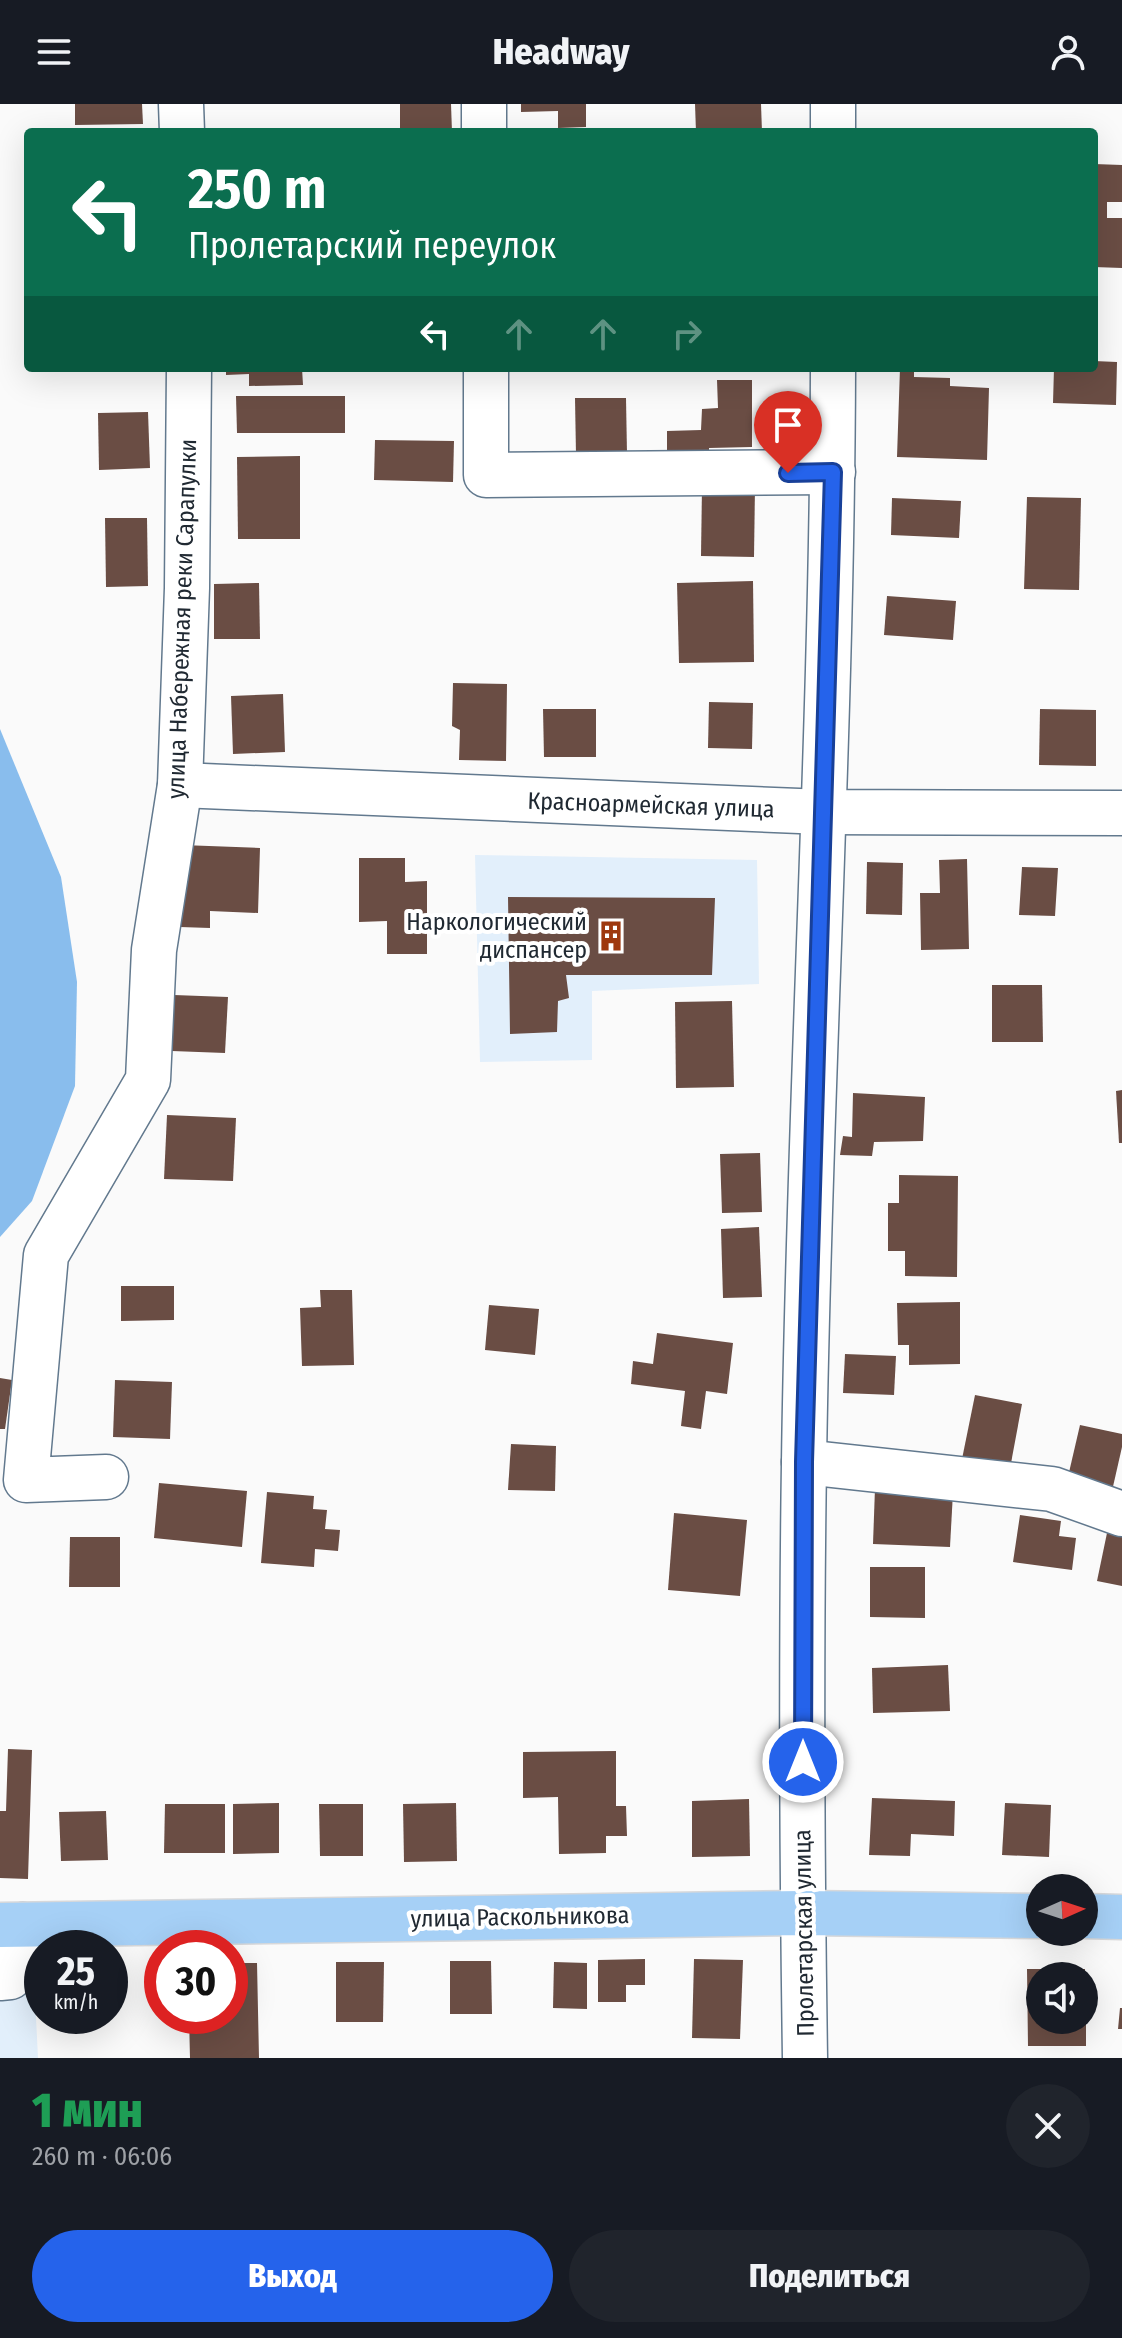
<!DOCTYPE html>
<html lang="ru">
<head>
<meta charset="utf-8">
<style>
  body { margin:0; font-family:"Fira Sans Condensed",sans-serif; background:#20242c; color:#f1f3f6; height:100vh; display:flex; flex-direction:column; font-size:30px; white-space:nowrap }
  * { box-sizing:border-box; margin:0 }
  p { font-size:26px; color:#9ea1a6 }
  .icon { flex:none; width:44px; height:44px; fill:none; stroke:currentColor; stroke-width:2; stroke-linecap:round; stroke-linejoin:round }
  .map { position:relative; height:1954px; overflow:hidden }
  .details { display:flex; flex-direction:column; background:#171b24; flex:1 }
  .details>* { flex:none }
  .top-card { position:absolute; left:24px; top:24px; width:1074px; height:244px; border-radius:8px; box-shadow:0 8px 32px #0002; background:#0b6e4f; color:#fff; overflow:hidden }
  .needle { width:52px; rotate:87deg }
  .tools { position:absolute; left:1026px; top:1770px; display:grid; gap:16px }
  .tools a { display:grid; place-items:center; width:72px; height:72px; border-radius:50%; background:#171b24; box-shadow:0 8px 32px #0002; font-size:40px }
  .speed { position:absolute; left:24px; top:1826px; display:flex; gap:16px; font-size:40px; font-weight:700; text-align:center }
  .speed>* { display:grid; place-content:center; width:104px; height:104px; border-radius:50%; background:#171b24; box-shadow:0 8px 32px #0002; line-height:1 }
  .speed small { font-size:20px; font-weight:400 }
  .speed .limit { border:12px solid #d22; background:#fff; color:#111 }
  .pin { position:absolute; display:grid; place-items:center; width:68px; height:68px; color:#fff; margin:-82px -34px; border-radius:50% 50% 50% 0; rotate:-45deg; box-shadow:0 0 8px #0007 }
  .pin .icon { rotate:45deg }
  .me { position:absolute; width:88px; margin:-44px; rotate:0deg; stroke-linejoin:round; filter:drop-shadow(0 0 6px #0008) }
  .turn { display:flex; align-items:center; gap:28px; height:168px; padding:0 32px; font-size:36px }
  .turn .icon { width:104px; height:104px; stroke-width:2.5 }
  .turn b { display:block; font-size:56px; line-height:68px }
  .lanes { display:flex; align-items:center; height:76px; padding:0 32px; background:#0003; justify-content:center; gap:40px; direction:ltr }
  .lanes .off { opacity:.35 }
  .round { display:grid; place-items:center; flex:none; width:84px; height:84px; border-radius:42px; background:#20242c }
  .head { display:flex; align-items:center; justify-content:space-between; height:136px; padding:0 32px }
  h1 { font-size:48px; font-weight:800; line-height:60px; color:#1e9e55 }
  .action { display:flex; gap:16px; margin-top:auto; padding:16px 32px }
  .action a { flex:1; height:92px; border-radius:48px; background:#2563eb; color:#fff; font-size:32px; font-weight:800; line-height:92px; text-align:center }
  .action a+a { background:#20242c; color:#f1f3f6 }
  header { display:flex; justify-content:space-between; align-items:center; height:104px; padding:0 32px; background:#171b24; font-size:36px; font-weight:800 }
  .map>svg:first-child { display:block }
</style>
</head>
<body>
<header><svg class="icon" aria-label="menu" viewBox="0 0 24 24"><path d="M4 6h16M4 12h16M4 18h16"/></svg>Headway<svg class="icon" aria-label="person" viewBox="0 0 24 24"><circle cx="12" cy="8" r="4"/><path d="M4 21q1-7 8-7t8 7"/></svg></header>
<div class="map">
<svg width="1122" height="1954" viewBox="0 0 1122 1954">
  <rect width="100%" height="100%" fill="#fafafa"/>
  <g fill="#e2effb">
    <polygon points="475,751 757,756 759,880 592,887 592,956 480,958"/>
    <polygon points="0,1853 33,1853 38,1954 0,1954"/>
  </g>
  <polygon fill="#89bded" points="0,625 61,773 77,878 75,982 32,1097 0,1133"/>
  <g fill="#6a4d44">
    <polygon points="75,0 142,0 143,20 75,21"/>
    <polygon points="400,0 451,0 452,28 400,28"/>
    <polygon points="521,0 586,0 586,23 558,24 558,7 521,8"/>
    <polygon points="695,0 761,0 762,28 696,28"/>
    <polygon points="1094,60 1122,61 1122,98 1107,98 1107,114 1122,114 1122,164 1094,163"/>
    <polygon points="1094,257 1117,258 1116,301 1053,299 1054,264 1094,264"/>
    <polygon points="226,264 302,264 303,281 249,282 249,270 226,271"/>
    <polygon points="900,264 914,264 914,273 950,274 950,282 989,284 987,356 897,353"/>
    <polygon points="717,276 752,276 752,343 709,344 709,354 667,355 667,327 701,326 702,305 718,304"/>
    <polygon points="236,292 345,292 345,329 237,329"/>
    <polygon points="575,294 626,294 627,350 576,351"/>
    <polygon points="148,308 150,364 99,366 98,309"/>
    <polygon points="375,336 454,337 453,378 374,376"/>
    <polygon points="300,352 300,435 238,435 237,353"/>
    <polygon points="702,383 755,383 754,453 701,452"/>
    <polygon points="1027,393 1081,394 1079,486 1024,485"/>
    <polygon points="892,394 961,397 959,434 891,431"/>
    <polygon points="105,414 147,414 148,482 106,483"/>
    <polygon points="753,477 754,558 679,559 677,479"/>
    <polygon points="259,479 260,535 214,535 214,480"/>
    <polygon points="887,492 956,497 953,536 884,531"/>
    <polygon points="453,579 507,580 506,657 459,656 460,626 452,622"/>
    <polygon points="283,590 285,648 233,650 231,592"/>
    <polygon points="709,598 753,599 752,645 708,644"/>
    <polygon points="543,605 596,605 596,653 544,653"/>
    <polygon points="1040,605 1096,606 1096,662 1039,661"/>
    <polygon points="182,741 260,744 258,809 210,807 210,824 180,823"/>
    <polygon points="359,754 405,754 405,778 427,777 427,850 387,850 387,817 359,818"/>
    <polygon points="967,755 969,845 921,846 920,789 940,789 939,756"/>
    <polygon points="867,758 903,759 902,811 866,810"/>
    <polygon points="1022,763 1058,764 1055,812 1019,811"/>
    <polygon points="508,793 715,794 712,871 566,871 569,894 558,897 557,928 510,930"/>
    <polygon points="992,881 1042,881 1043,938 992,938"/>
    <polygon points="174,891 228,893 225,949 172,947"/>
    <polygon points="732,897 734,983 676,984 675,898"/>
    <polygon points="1122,986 1122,1039 1119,1039 1116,987"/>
    <polygon points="853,989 925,993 923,1037 874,1038 872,1052 840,1051 843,1032 852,1033"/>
    <polygon points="167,1011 236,1014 233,1077 164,1075"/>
    <polygon points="760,1049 762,1108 722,1109 720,1050"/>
    <polygon points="899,1071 958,1072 957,1173 905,1172 905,1147 888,1147 888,1099 899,1099"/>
    <polygon points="759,1123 762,1193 723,1194 721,1125"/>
    <polygon points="121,1182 174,1182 174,1216 121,1217"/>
    <polygon points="320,1186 352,1186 354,1261 302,1262 300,1204 321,1203"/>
    <polygon points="960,1198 960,1260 909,1261 909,1241 898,1241 897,1199"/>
    <polygon points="489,1201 539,1205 535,1251 485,1246"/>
    <polygon points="657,1229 733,1239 727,1290 706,1287 701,1325 681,1322 685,1287 631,1280 633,1257 653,1260"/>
    <polygon points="845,1250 896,1252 894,1291 843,1289"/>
    <polygon points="0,1274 12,1276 5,1325 0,1325"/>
    <polygon points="115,1276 172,1278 170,1335 113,1333"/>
    <polygon points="975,1291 1022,1300 1009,1370 961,1360"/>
    <polygon points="1080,1321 1122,1330 1122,1343 1112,1387 1067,1377"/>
    <polygon points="511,1340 556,1342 555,1387 508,1386"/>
    <polygon points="159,1379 247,1387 242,1443 154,1434"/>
    <polygon points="875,1384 953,1388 950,1443 873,1440"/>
    <polygon points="267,1388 314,1392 313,1405 327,1406 325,1425 340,1426 338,1447 315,1445 314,1463 261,1459"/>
    <polygon points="674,1409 747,1416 740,1492 668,1486"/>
    <polygon points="1020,1411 1061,1417 1059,1432 1076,1434 1072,1466 1013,1458"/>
    <polygon points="1107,1429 1122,1432 1122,1482 1097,1477"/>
    <polygon points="70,1433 120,1433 120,1483 69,1483"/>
    <polygon points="870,1463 925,1463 925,1514 870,1513"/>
    <polygon points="948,1561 950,1607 873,1609 872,1564"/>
    <polygon points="8,1645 32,1646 28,1775 0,1774 0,1707 6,1707"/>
    <polygon points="616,1647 616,1702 626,1702 627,1732 606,1732 606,1749 559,1750 558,1693 523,1694 523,1648"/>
    <polygon points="872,1694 955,1697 954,1732 911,1730 910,1752 869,1751"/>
    <polygon points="749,1695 750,1752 692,1753 692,1697"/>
    <polygon points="279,1699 279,1749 233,1750 233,1700"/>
    <polygon points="456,1699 457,1757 404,1758 403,1700"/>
    <polygon points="1005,1699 1051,1701 1049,1753 1002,1751"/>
    <polygon points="165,1700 225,1700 225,1749 164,1749"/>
    <polygon points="319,1700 363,1700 363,1752 320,1752"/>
    <polygon points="106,1707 108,1756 61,1757 59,1708"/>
    <polygon points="645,1855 645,1881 626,1881 626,1898 598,1898 598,1856"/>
    <polygon points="694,1855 743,1856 740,1935 692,1934"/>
    <polygon points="450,1857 491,1857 492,1910 450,1910"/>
    <polygon points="336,1858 384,1858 383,1918 336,1918"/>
    <polygon points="554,1858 587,1859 587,1905 553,1904"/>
    <polygon points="230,1859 257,1859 259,1954 190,1954 189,1912 230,1912"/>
    <polygon points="1027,1865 1085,1865 1085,1872 1040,1872 1040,1916 1086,1916 1086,1942 1028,1942"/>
    <polygon points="1120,1904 1122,1904 1122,1925 1118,1925"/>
  </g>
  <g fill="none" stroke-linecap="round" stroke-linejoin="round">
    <g stroke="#62798e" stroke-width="47">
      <g id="minor">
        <polyline points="181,0 182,28"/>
        <polyline points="484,0 484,28"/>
        <polyline points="833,28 833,0"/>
        <polyline points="486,264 486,371 833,368"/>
        <polyline points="180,681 824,708 1122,709"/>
        <polyline points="804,1358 1052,1385 1122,1410"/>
        <polyline points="106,1373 26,1376 46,1151 148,976 154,846 180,681 187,484 189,264"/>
        <polyline points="0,1874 10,1873 23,1821"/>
        <path d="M805 1954C802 1756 801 1557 804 1359 809 994 832 629 833 264"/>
      </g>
    </g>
    <g stroke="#d7d8da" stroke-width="47">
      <g id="major">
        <polyline points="1084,1812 1122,1813"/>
        <polyline points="0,1821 803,1809 1040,1812"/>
      </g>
    </g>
    <use href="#minor" stroke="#fff" stroke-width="44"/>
    <use href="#major" stroke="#a6d0f6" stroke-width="44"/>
  </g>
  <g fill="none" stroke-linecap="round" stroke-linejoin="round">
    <g stroke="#184099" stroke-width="20">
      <polyline id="route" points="788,369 833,368 804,1358 803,1658"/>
    </g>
    <use href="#route" stroke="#2563eb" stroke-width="14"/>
  </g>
  <defs>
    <g id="building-bare" transform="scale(2.4)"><path d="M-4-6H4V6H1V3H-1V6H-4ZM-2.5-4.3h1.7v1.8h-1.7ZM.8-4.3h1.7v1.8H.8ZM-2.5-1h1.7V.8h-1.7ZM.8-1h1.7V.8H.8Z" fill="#9e380e" stroke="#fff" stroke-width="2.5" paint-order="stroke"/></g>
  </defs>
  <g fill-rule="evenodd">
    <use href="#building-bare" x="611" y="832"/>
  </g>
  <g text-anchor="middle" stroke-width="8" stroke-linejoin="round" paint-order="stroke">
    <g font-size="24" fill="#202932" stroke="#fff">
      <text transform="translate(182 515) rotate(-88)" y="8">улица Набережная реки Сарапулки</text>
      <text transform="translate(651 701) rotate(2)" y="8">Красноармейская улица</text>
      <text transform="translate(520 1813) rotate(-1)" y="8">улица Раскольникова</text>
      <text transform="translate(804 1829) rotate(-91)" y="8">Пролетарская улица</text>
    </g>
    <g font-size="24" fill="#202932" stroke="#fff" text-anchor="end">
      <text x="587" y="826">Наркологический<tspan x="587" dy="28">диспансер</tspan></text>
    </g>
  </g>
</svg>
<div class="tools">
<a><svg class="needle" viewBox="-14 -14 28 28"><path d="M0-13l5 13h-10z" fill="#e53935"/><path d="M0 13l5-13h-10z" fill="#9ea1a6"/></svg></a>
<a><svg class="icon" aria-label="sound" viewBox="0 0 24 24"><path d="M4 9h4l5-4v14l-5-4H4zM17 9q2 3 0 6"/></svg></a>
</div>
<div class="speed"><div>25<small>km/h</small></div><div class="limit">30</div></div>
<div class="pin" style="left:788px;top:369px;background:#d93025"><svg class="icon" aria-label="arrive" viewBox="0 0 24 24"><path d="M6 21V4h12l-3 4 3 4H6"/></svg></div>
<svg class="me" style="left:803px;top:1658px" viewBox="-20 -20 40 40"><circle r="17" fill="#2563eb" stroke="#fff" stroke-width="3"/><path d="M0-11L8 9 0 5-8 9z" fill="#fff"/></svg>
<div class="top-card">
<div class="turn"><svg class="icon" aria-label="left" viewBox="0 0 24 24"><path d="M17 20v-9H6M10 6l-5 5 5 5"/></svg><div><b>250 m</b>Пролетарский переулок</div></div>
<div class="lanes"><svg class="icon" aria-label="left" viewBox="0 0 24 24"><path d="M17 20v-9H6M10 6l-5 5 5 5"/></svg><svg class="icon off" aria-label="ahead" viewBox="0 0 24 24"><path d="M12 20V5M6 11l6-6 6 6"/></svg><svg class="icon off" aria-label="ahead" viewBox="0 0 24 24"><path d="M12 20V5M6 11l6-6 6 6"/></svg><svg class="icon off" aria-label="right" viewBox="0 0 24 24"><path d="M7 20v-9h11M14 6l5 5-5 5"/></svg></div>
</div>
</div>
<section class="details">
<div class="head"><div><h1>1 мин</h1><p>260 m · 06:06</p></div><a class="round"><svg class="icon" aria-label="close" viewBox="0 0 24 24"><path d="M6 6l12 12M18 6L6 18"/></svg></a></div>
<div class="action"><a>Выход</a><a>Поделиться</a></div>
</section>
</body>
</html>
